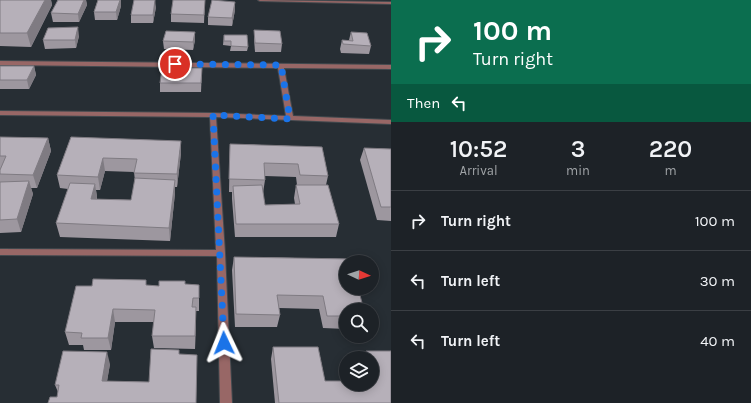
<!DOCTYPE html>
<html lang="en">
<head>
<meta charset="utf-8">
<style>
  body { margin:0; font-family:Karla,sans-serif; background:#2a2f33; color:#f1f3f6; height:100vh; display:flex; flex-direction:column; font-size:15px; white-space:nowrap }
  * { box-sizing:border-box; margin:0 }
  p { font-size:13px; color:#a0a4a7 }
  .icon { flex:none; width:22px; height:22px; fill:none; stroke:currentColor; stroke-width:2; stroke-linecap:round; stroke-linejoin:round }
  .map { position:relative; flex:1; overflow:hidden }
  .details { display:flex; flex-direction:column; background:#1d2227; width:360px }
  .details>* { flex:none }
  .hud { background:#0b6e4f; color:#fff; overflow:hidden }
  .needle { width:26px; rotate:94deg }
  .fabs { position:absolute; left:339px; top:255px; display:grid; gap:8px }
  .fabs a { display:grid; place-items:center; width:40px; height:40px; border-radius:50%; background:#1d2227; box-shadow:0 2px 10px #0003,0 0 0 1px #3b3f44; font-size:20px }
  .pin { position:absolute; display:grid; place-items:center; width:34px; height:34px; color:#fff; margin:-17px; border:2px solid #fff; border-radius:50%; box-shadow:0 1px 4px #0007 }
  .me { position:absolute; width:44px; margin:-22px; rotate:358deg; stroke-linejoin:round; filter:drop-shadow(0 0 3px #0008) }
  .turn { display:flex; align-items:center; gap:14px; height:84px; padding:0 16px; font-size:18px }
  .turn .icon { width:52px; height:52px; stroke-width:2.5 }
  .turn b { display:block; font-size:28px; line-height:34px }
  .then { display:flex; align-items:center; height:38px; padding:0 16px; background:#0003; gap:8px; font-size:15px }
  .eta { display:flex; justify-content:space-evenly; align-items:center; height:68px; text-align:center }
  .eta b { font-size:24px; font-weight:600; line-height:28px }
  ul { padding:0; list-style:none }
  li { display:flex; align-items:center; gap:12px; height:60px; padding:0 16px; border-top:1px solid #3b3f44 }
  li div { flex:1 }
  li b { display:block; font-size:15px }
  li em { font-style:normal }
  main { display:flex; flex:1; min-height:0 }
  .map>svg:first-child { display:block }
</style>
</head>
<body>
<main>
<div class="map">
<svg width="391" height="403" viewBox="0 0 391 403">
  <rect width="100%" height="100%" fill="#272e34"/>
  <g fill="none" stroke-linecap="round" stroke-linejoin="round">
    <g stroke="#434a4f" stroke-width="2">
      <g id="street">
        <polygon points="258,0 391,2 391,4 260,1"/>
        <polygon points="0,61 391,65 391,69 284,68 293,116 391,120 391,124 216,117 225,253 232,403 220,403 217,256 0,255 0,249 216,250 210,117 0,115 0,111 213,113 286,116 278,68 0,65"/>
      </g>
    </g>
    <use href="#street" fill="#986766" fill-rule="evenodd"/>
  </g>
  <g fill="#9d979f" fill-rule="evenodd">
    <polygon points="0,0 51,0 52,5 31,47 0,46"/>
    <polygon points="58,0 86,0 87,5 79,22 53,22 51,13"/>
    <polygon points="98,0 121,0 121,6 117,20 95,20 94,12"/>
    <polygon points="205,0 204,23 171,22 171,14"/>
    <polygon points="235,2 235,10 232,26 208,25 208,17"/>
    <polygon points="156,7 153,23 131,23 131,15"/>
    <polygon points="254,30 282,44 281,52 255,52 254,39"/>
    <polygon points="195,32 195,40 193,50 164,49 163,41"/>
    <polygon points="351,32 371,46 369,54 341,53 340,49 342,40 349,40"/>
    <polygon points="224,35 248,47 247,51 230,51 231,46 223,45"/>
    <polygon points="79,36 76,48 45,49 43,40"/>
    <polygon points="0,66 34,66 36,75 29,89 0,89"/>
    <polygon points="202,68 201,92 160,92 160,83"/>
    <polygon points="0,137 48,138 51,151 37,188 31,188 33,194 21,232 0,233"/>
    <path d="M71 137 181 153 177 187H175V193L170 241 60 237 56 223 68 189 60 188 57 175ZM105 171 134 172 135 181 131 200 97 199V197L96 190H100Z"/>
    <path d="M230 144 322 147 328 176 326 185 339 224 336 237H235L232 199V192H229ZM265 176 296 177 297 185H296L294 198 295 204 265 205 263 193 265 180Z"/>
    <polygon points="364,148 391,149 391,221 377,220 360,160"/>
    <polygon points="234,257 351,259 346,310 346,329 323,328 319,309 279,308 280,315 277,327 235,327 232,270"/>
    <polygon points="185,281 185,284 199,285 199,311 196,311 195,349 154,348 152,336 154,322 115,322 111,350 84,350 83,345 69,345 65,332 92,286 159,286"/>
    <polygon points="273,347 318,347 325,381 346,381 346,384 372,384 372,358 363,358 366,351 391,351 391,403 275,403 271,359"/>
    <polygon points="180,354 196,403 58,392 55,385 110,364 107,381 149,382"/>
  </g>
  <g fill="#7f7b82">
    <polygon points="45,0 51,0 52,5 31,47 27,33"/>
    <polygon points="84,0 86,0 87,5 79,22 78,14"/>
    <polygon points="120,0 121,0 121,6 117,20 116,12"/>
    <polygon points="155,0 156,7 153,23 153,15"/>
    <polygon points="235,2 235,10 232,26 232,18"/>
    <polygon points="78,27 79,36 76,48 75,40"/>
    <polygon points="195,32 195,40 193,50 193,42"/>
    <polygon points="34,66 36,75 29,89 27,80"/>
    <polygon points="48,138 51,151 37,188 33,175"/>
    <polygon points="181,141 181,153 177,187 177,174"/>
    <polygon points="103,158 105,171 100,190 98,177"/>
    <polygon points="175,180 175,193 170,241 169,228"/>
    <polygon points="29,181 33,194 21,232 17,219"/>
    <polygon points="95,184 97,197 93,212 91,199"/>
    <polygon points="196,307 196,319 195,349 195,336"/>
    <polygon points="113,309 115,322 111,350 108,338"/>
    <polygon points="107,352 110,364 105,393 102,381"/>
  </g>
  <g fill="#b6b0b9" stroke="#7f7b82">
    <polygon points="0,0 45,0 27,33 0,33"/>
    <polygon points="58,0 84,0 78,14 51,13"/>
    <polygon points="98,0 120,0 116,12 94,12"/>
    <polygon points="134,0 155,0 153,15 131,15"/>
    <polygon points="173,0 205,0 204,15 171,14"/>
    <polygon points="212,0 235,2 232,18 208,17"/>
    <polygon points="78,27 75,40 43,40 48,28"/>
    <polygon points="254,30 280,31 282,44 255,43"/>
    <polygon points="166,31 195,32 193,42 163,41"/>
    <polygon points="351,32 367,33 371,46 343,44 342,40 353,41"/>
    <polygon points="224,35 247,35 248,47 231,46 231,41 224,41"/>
    <polygon points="0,66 34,66 27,80 0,80"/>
    <polygon points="162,68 202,68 201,83 160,83"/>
    <polygon points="0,137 48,138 33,175 0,174 0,170 6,156 0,156"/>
    <polygon points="71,137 181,141 177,174 134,173 137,159 103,158 98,177 57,175"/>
    <polygon points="230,144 322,147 328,176 300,175 298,164 264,163 265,180 229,179"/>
    <polygon points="364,148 391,149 391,207 381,207"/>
    <polygon points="135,178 175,180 169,228 56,223 70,183 95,184 91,199 131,200"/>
    <polygon points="29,181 17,219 0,220 0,182"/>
    <polygon points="262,185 265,205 300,204 296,185 328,185 339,224 236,224 233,186"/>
    <polygon points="234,257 351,259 352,262 346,262 346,288 358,288 364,310 346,310 346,316 327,316 323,296 277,295 280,315 236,314"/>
    <polygon points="93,279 146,280 146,285 159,286 159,281 185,281 185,284 199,285 199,298 193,298 192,307 196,307 195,336 152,336 155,310 113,309 108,338 81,338 82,333 65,332 76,286 92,286"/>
    <polygon points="273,347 318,347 325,381 346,381 346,384 372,384 372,382 373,382 372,376 372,358 368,358 366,351 391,351 391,403 279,403"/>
    <polygon points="151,349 179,350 179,354 197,355 196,403 48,403 50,397 57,397 59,385 55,385 63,351 107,352 102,381 149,382"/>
  </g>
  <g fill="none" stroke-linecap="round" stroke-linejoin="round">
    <polyline stroke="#1a73e8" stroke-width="7" stroke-dasharray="0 12.6" points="175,64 281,65 290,119 213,115 224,343"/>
  </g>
</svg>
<div class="fabs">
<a><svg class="needle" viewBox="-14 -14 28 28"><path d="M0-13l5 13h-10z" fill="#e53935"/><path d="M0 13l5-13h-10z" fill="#a0a4a7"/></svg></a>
<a><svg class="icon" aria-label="search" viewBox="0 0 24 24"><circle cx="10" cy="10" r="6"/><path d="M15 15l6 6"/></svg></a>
<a><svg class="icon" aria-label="layers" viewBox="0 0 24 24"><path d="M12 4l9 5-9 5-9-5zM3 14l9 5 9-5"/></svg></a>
</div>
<div class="pin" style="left:175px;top:64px;background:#d93025"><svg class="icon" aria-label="arrive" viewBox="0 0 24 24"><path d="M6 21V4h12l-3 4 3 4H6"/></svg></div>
<svg class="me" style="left:224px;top:343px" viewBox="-20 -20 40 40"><path d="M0-17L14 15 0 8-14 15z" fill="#1a73e8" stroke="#fff" stroke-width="4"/></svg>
</div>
<section class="details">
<div class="hud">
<div class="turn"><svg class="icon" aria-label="right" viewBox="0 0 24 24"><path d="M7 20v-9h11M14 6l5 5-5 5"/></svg><div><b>100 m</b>Turn right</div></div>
<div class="then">Then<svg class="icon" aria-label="left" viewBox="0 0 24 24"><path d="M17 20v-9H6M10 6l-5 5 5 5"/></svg></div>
</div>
<div class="eta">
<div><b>10:52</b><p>Arrival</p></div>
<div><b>3</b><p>min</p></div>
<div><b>220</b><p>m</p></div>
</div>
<ul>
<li><svg class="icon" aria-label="right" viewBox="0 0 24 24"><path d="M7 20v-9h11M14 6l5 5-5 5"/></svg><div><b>Turn right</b></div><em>100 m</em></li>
<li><svg class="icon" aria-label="left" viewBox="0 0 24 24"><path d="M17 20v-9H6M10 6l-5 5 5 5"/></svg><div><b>Turn left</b></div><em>30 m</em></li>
<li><svg class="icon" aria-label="left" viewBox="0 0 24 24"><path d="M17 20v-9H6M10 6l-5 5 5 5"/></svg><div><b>Turn left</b></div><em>40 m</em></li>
</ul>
</section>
</main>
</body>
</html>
